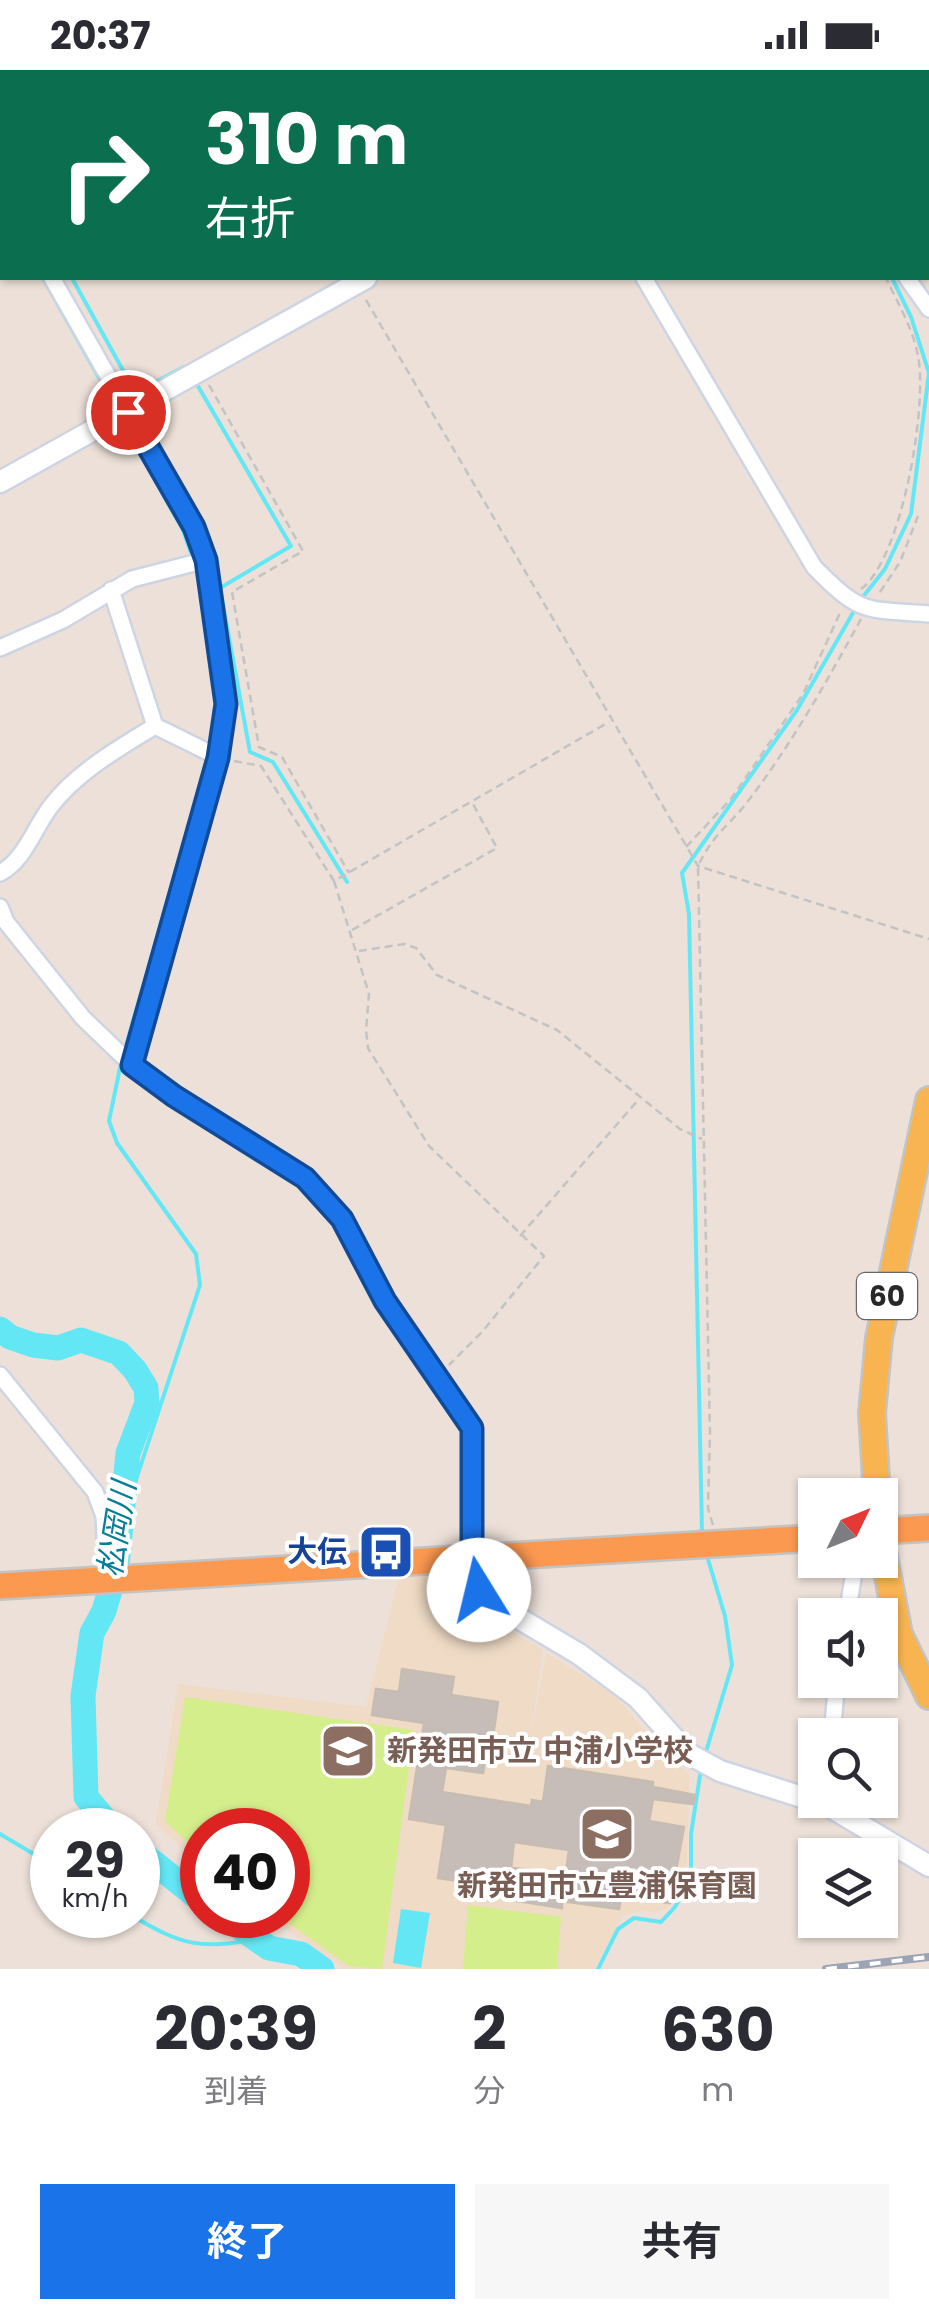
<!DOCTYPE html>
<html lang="ja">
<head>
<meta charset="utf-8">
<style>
  body { margin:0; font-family:Poppins,"Noto Sans JP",sans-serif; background:#f7f7f7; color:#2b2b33; height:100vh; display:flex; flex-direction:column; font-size:38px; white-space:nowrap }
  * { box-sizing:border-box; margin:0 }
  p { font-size:32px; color:#7c7c81 }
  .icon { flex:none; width:55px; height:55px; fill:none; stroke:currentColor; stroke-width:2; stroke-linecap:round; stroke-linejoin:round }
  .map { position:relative; height:1899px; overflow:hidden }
  .sheet { display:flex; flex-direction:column; background:#fff; flex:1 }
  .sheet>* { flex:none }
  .top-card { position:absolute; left:0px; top:0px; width:930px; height:210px; box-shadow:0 2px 8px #0004; background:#0b6e4f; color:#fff; overflow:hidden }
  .needle { width:65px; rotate:47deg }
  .fabs { position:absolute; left:798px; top:1408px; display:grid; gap:20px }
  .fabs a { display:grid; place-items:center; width:100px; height:100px; border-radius:0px; background:#fff; box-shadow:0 2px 8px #0004; font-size:50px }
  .speed { position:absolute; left:30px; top:1738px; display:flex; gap:20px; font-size:50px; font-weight:700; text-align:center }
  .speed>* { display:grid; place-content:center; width:130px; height:130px; border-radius:50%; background:#fff; box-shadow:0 2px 8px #0004; line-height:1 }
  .speed small { font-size:25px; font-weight:400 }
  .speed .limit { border:15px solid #d22; background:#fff; color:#111 }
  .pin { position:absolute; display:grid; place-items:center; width:85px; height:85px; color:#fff; margin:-42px; border:5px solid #fff; border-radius:50%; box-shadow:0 2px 10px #0007 }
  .me { position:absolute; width:110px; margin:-55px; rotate:351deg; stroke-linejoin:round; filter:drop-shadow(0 0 8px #0008) }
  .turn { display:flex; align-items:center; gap:35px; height:210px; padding:0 40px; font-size:45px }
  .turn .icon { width:130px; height:130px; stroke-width:2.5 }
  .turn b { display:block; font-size:70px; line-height:85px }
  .eta { display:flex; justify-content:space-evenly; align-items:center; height:170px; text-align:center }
  .eta b { font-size:60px; font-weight:700; line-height:70px }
  .button { display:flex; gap:20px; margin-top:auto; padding:20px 40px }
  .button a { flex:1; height:115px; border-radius:0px; background:#1a73e8; color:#fff; font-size:40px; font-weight:700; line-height:115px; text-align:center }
  .button a+a { background:#f7f7f7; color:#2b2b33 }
  .status { display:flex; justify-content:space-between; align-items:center; height:70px; padding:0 50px; background:#fff; direction:ltr }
  .status svg { height:28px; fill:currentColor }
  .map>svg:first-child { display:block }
</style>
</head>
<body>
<div class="status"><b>20:37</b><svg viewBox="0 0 49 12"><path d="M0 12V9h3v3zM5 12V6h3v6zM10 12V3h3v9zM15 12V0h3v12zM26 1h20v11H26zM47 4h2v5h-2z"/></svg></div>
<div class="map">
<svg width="929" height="1899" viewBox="0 0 929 1899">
  <rect width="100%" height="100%" fill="#ece0d8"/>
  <polygon fill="#efdbc6" points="400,1504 461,1506 468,1530 485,1545 543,1580 528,1684 546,1583 613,1624 664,1682 690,1705 686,1802 668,1838 656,1842 638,1841 622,1846 594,1899 344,1899 266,1845 288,1845 288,1760 202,1760 202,1796 156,1754 178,1614 366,1637"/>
  <g fill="#d5ee8c">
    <polygon points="185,1627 414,1660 382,1899 349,1896 277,1845 288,1845 288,1760 202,1760 202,1786 165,1751"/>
    <polygon points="468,1835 561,1847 557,1899 463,1899"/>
  </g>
  <polygon fill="#64e7f5" points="401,1839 430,1843 421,1898 393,1893"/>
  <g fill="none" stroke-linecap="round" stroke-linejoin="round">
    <g stroke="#64e7f5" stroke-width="4">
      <polyline points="103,2 107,0"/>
      <polyline points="872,2 873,0"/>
      <polyline points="0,62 2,61"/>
      <polyline points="0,78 2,82"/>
      <polyline points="0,130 2,135"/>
      <polyline points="43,208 116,338"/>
      <polyline points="72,208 125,304 142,319 184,297 186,300"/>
      <polyline points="195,311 291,476 220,518 250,682 273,692 347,812"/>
      <polyline points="122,351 183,460 193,489"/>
      <polyline points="196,498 213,587"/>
      <polyline points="862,528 885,499 911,444 929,303 911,247 892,208"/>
      <polyline points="211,676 217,616"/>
      <polyline points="125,979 209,690"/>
      <polyline points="120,1446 133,1419 200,1215 196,1184 117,1073 109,1051 121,993"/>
      <polyline points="702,1463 689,844 682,803 797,640 857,536"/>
      <polyline points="705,1685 732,1595 725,1546 707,1486"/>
      <polyline points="0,1764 52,1795"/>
      <path d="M131 1845C181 1875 200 1880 257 1869"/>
      <polyline points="598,1899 618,1859 634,1848 661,1852 675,1837 691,1807 691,1764 701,1699"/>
    </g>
    <g stroke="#64e7f5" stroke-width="25">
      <polyline points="0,1259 10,1267 33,1275 58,1278 81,1270 119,1283 135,1300 146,1318 147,1333 128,1383 117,1496 104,1541 92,1563 83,1626 86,1727 114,1760"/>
      <polyline points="138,1780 202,1831"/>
      <polyline points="222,1845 269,1878 301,1884 322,1899"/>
    </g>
  </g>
  <path fill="#c7bdb8" stroke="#c7bcb2" stroke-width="2.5" fill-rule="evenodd" d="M402 1599 454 1607 451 1625 498 1632 491 1680 487 1679 483 1703 446 1698 442 1722 531 1736 532 1730 543 1732 548 1696 653 1712V1717L695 1725 693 1734 653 1729 649 1751 684 1757 670 1833 621 1826 619 1839 562 1831V1838L517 1831 518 1820 438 1808 446 1755 409 1749 424 1653 372 1645 376 1619 399 1622ZM514 1772 569 1780 566 1803 511 1798Z"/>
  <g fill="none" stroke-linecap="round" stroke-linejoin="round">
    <g stroke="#ced5e2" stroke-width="20">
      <g id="minor">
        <polyline points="62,2 66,0"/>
        <polyline points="0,38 2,37"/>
        <polyline points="0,113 2,118"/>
        <polyline points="0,151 2,150"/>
        <polyline points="52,208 194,457 206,490 227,634 218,687 132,995"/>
        <path d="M644 208 814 497C861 545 864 539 929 544"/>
        <polyline points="907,208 929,239"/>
        <polyline points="111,520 155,656"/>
        <polyline points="0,578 63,550 132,509 206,490"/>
        <path d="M0 803C25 790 34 758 51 736 77 702 119 678 155 656L218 687"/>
        <polyline points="0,837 6,852 83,948 132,995 174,1026 305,1108 342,1149 385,1231 472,1358 471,1487"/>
        <polyline points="0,1305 95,1422 104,1446 107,1507"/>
        <polyline points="847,1545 856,1490"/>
        <polyline points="832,1665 837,1610"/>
      </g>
    </g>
    <g stroke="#ced5e2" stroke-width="25">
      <g id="tertiary">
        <polyline points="723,2 727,0"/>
        <polyline points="0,412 366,208"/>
        <polyline points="471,1487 479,1521 493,1533 579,1584 638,1628 687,1683 720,1701 827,1735 929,1796"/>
      </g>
    </g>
    <g stroke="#c3c3c3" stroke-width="30">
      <g id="primary">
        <polyline points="877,1425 872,1343 879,1268 929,1030"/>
        <polyline points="880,1465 899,1564 929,1626"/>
      </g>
    </g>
    <g stroke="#c3c3c3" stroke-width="30">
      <g id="trunk">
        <polyline points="880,1461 929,1458"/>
        <polyline points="0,1516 815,1468"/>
      </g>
    </g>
    <g stroke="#c3c3c3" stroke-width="2.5" stroke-dasharray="8 5" stroke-linecap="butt">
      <polyline points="234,0 235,2"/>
      <polyline points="817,0 818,2"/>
      <polyline points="858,2 859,0"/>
      <polyline points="875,2 875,0"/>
      <polyline points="366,230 698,796 929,869"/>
      <polyline points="209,315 303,481 232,522 259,677 282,687 349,803"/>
      <path d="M861 519C902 489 928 335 918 286 913 258 897 232 886 208"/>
      <polyline points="880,522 900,492 918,446"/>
      <polyline points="234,691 261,696 334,811 609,652"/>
      <polyline points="686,777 731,729 803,624 840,543"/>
      <polyline points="334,811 369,924 366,960 368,978 429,1076 544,1186 482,1262 449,1295"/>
      <polyline points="352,860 497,778 473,734"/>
      <polyline points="359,881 404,874 416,878 437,905 557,960 680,1059 702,1069"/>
      <polyline points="520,1166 639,1029"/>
      <path d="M713 1455 708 1438 710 1363 698 796C713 765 725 759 745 735 790 677 826 613 861 549"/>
    </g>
    <use href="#minor" stroke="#fff" stroke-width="15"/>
    <use href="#tertiary" stroke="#fff" stroke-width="20"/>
    <use href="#primary" stroke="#f8b451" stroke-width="25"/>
    <use href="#trunk" stroke="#fc9950" stroke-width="25"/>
    <g stroke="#9ba3b4" stroke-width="8">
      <polyline id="rail" points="826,1899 929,1887"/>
    </g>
    <use href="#rail" stroke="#fff" stroke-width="4" stroke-dasharray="11" stroke-linecap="butt"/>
  </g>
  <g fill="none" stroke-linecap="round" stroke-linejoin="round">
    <g stroke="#114b97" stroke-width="25">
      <polyline id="route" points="128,342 194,457 206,490 226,634 218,688 132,995 174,1026 305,1108 342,1149 385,1231 472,1358 472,1487 479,1520"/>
    </g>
    <use href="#route" stroke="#1a73e8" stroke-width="18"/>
  </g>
  <defs>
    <g id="bus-square" transform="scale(2.875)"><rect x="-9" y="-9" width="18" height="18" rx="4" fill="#1a4fb4" stroke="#fff"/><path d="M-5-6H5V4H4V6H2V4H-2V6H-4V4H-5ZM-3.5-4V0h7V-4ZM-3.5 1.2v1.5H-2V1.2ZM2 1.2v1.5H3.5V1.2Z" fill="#fff"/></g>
    <g id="school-square" transform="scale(2.875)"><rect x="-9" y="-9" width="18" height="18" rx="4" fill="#8d6e63" stroke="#fff"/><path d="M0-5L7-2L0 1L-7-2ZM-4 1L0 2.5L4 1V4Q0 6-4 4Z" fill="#fff"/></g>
  </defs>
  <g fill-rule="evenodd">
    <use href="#bus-square" x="386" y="1482"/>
    <use href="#school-square" x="348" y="1681"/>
    <use href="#school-square" x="607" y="1764"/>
  </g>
  <g text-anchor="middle" stroke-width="8" stroke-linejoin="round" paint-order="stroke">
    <rect fill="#fff" stroke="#686868" stroke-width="2.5" x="857" y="1203" width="60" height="46" rx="8"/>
    <g font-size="28" font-weight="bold" fill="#282828">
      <text x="887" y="1236">60</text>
    </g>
    <g font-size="30" font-weight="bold" fill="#164399" stroke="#fff" text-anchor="end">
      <text x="347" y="1492">大伝</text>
    </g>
    <g font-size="30" font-weight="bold" fill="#785e54" stroke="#fff" text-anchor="start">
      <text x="387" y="1691">新発田市立 中浦小学校</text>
      <text x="607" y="1826" text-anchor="middle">新発田市立豊浦保育園</text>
    </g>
    <g font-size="32" font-style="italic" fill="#077e97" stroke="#fff">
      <text transform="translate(117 1459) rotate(-81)" y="11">松岡川</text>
    </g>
  </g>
</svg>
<div class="fabs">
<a><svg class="needle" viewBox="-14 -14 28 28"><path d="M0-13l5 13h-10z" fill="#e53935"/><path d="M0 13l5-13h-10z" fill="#7c7c81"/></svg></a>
<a><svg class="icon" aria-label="sound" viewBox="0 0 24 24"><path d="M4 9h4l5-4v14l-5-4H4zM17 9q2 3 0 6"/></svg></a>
<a><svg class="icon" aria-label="search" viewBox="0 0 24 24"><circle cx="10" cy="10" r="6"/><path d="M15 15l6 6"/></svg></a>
<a><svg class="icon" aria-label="layers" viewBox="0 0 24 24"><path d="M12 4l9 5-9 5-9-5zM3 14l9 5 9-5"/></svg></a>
</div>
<div class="speed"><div>29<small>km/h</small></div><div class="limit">40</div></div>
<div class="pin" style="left:128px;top:342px;background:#d93025"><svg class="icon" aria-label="arrive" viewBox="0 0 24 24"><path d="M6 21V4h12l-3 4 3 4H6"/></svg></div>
<svg class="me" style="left:479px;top:1520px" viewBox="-20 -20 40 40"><circle r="19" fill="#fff"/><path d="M0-13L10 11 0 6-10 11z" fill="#1a73e8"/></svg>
<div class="top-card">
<div class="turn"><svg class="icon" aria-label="right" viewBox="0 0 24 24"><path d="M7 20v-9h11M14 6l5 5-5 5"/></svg><div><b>310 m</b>右折</div></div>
</div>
</div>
<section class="sheet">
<div class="eta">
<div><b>20:39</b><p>到着</p></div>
<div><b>2</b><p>分</p></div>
<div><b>630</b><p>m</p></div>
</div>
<div class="button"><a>終了</a><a>共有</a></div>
</section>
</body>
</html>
